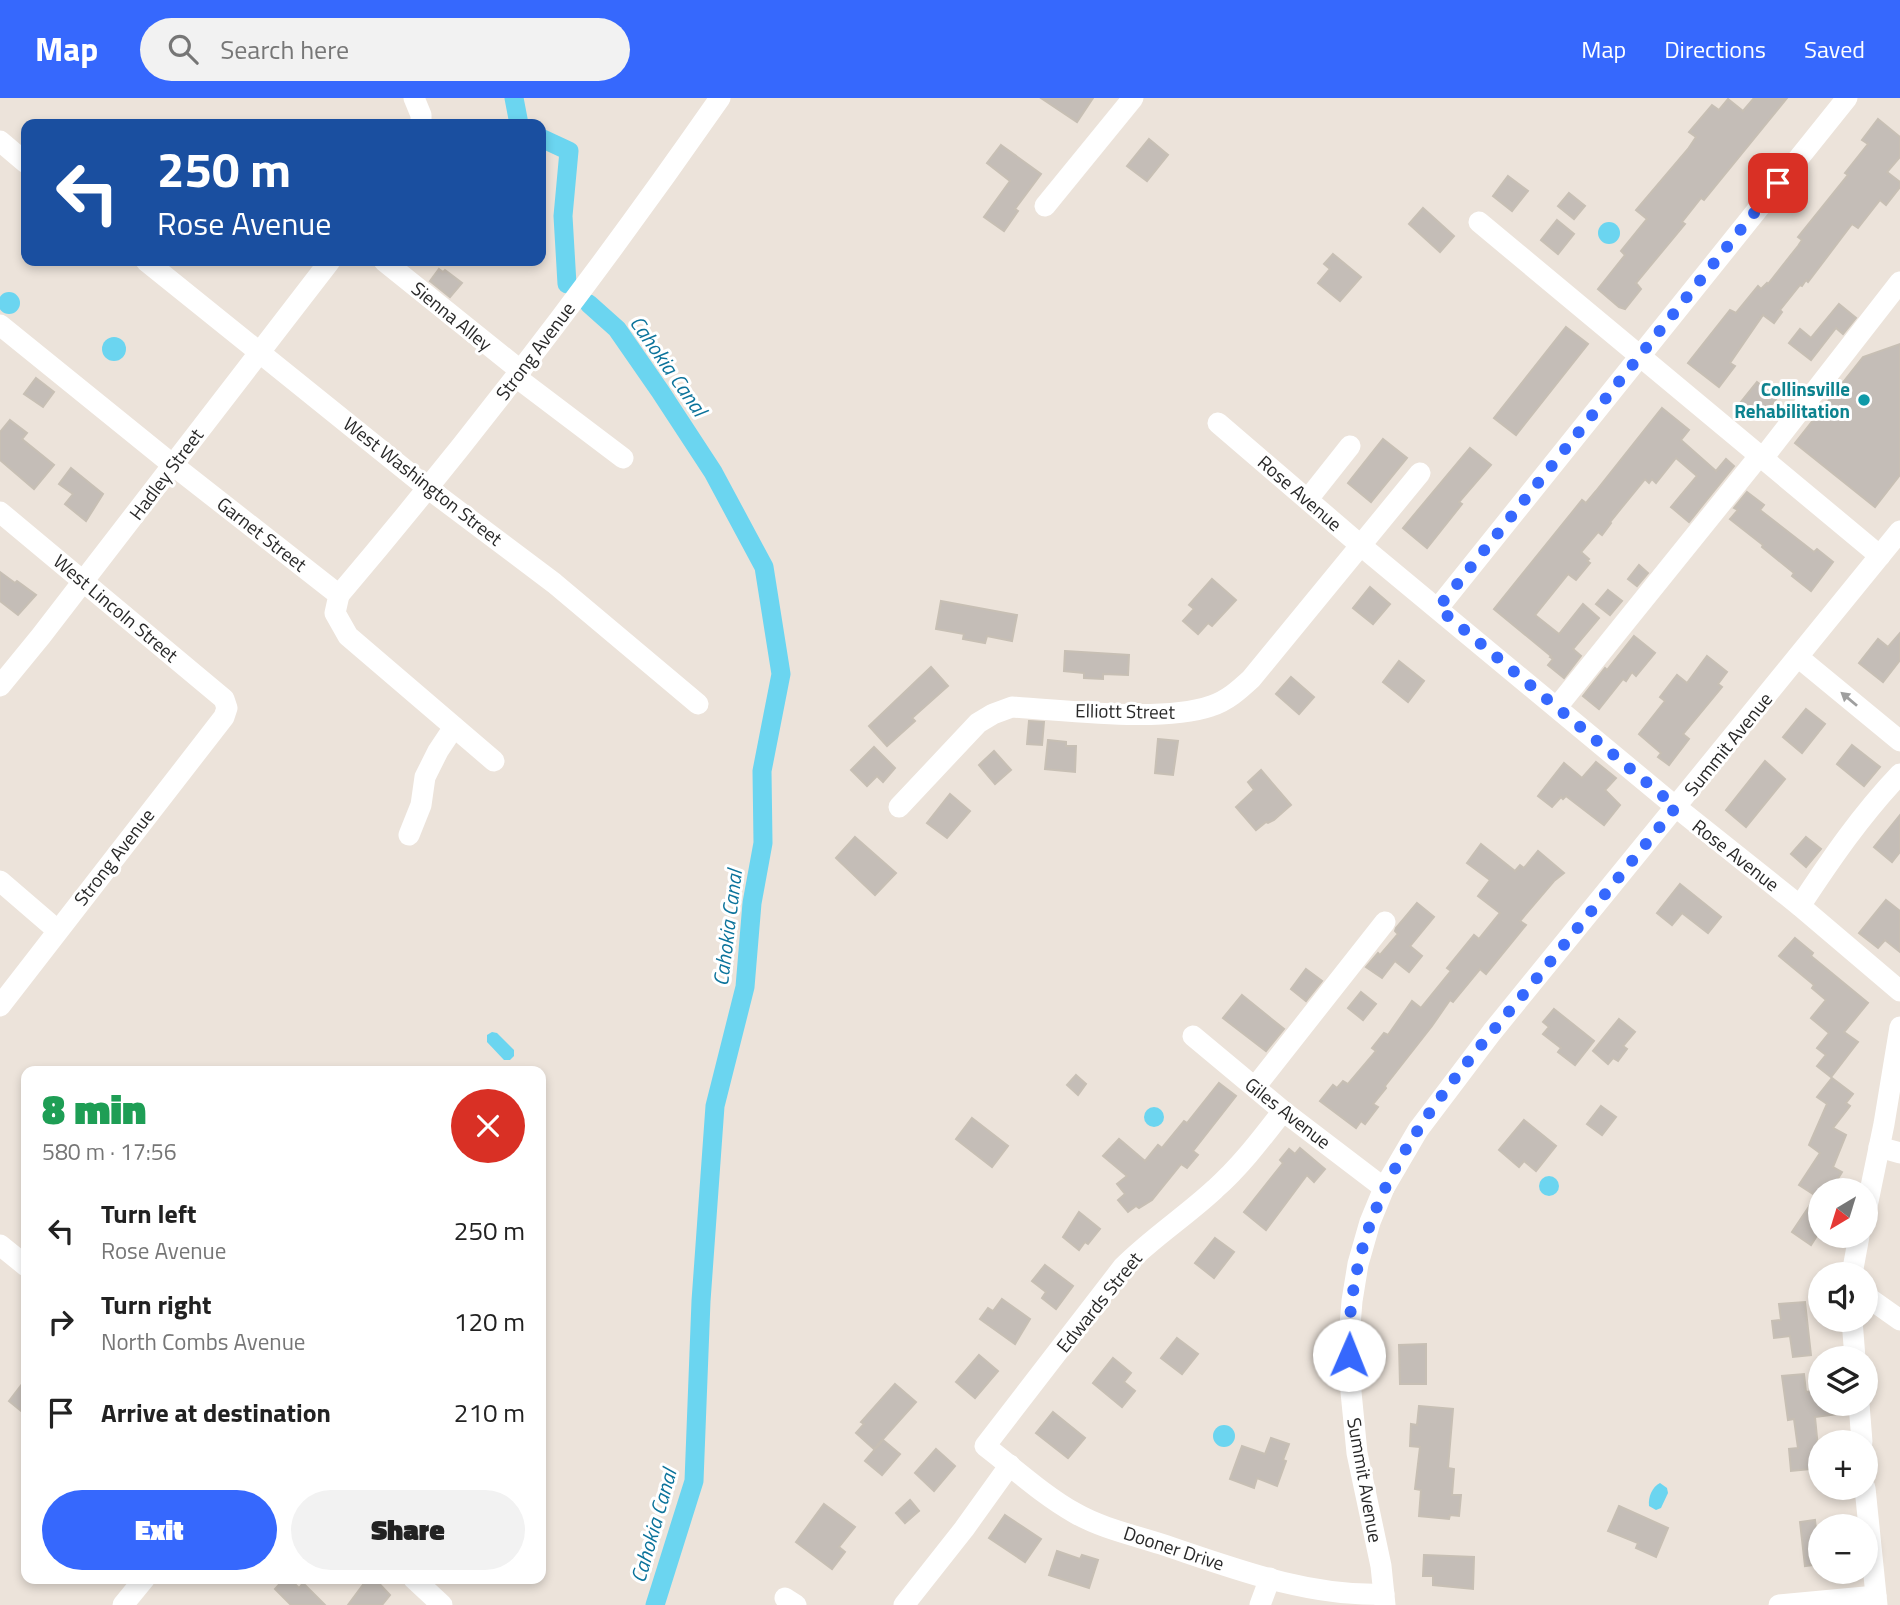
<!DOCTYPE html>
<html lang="en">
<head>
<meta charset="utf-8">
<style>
  body { margin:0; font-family:"Titillium Web",sans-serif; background:#f2f2f2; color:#222; height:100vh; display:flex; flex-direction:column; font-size:26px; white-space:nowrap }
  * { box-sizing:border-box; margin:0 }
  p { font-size:23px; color:#767676 }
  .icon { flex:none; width:38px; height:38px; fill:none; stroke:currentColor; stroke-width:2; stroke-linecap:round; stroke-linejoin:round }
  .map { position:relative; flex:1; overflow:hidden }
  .details { position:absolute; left:21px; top:968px; width:525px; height:518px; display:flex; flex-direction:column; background:#fff; border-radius:14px; box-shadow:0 4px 10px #0003 }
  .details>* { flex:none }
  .guide { position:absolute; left:21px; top:21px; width:525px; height:147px; border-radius:14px; box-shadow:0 4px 10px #0003; background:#1a4fa0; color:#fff; overflow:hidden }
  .needle { width:46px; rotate:218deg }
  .tools { position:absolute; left:1808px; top:1080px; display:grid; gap:14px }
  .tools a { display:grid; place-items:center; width:70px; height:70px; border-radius:50%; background:#fff; box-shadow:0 4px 10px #0003; font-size:35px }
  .pin { position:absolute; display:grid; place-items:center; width:60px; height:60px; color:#fff; margin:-30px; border-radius:14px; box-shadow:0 4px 10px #0006 }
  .me { position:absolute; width:77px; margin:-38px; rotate:1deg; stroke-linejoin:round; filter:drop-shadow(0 0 5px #0008) }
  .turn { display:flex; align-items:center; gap:24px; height:147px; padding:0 21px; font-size:32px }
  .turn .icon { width:91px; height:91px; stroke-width:2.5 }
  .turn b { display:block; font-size:49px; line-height:60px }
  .round { display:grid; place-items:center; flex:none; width:74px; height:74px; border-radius:37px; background:#f2f2f2 }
  .head { display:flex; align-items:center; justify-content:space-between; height:119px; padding:0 21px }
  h1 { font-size:42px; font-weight:800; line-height:52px; color:#1e9e55 }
  .action { display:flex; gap:14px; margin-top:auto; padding:14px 21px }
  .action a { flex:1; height:80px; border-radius:42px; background:#3668fd; color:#fff; font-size:28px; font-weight:800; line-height:80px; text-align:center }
  .action a+a { background:#f2f2f2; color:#222 }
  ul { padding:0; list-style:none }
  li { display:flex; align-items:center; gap:21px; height:91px; padding:0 21px }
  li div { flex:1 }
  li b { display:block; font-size:26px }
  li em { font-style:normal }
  header { display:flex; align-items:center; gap:42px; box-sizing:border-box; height:98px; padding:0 35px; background:#3668fd; color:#fff }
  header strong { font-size:33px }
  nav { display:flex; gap:38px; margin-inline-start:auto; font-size:24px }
  .search { width:490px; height:63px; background:#f2f2f2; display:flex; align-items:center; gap:18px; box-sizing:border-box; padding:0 24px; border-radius:38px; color:#767676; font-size:26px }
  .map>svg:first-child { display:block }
</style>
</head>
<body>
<header>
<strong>Map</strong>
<div class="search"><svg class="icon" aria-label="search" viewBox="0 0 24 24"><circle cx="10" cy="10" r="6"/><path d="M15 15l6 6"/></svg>Search here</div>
<nav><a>Map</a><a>Directions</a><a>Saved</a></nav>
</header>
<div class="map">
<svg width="1900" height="1507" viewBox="0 0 1900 1507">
  <rect width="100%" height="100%" fill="#ece3da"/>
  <g fill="#6bd5f0">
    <circle cx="1609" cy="135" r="11"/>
    <circle cx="9" cy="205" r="11"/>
    <circle cx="114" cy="251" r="12"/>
    <polygon points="492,934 497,935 514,952 514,958 510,962 504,962 487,944 487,937"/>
    <circle cx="1154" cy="1019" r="10"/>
    <circle cx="1549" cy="1088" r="10"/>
    <circle cx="1224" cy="1338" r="11"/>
    <path d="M1660 1385 1667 1390 1668 1395 1661 1410 1656 1412 1649 1408C1648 1399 1652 1389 1660 1385Z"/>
  </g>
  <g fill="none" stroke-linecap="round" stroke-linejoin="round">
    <g stroke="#6bd5f0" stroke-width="19">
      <polyline points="514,0 519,26"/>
      <polyline points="541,40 569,53 563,118 567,186"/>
      <polyline points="589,206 617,231 660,293 713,374 764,469 781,576 762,673 763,745 752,805 745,889 715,1008 701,1203 694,1383 655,1507"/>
    </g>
  </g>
  <g fill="#c4bdb7" stroke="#c7bfb4" stroke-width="2">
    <polygon points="1041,0 1093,0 1077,24"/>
    <polygon points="1754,0 1787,0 1704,102 1701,100 1682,124 1685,126 1636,185 1641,191 1625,211 1619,209 1598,191 1625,157 1621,153 1647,121 1636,112 1688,51 1696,39 1689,34 1712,7 1719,12 1728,1 1743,13"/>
    <polygon points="1878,21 1900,39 1900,59 1887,74 1900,84 1900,89 1886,107 1880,102 1858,130 1852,126 1808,184 1806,182 1802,188 1800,187 1780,212 1782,214 1774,225 1763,217 1730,265 1735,268 1719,289 1688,265 1730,212 1736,215 1758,188 1761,191 1767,185 1768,186 1798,148 1802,142 1798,139 1848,77 1845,75 1868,46 1862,42"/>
    <polygon points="1149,41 1168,57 1147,83 1127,68"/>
    <polygon points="1001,47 1041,76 1015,111 1018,113 1004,133 984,119 1010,83 987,65"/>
    <polygon points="1508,78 1528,93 1512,113 1493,98"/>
    <polygon points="1569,95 1585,108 1574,121 1558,108"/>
    <polygon points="1423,110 1454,138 1440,154 1409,126"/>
    <polygon points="1557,122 1574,136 1558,156 1541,142"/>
    <polygon points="1333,156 1361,179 1340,203 1318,185 1330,171 1324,166"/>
    <polygon points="439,171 443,174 445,172 462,185 450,199 430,183"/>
    <polygon points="1839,206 1856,220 1843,236 1836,230 1811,262 1789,245 1800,231 1811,240"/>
    <polygon points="1566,229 1588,246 1516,337 1494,320"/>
    <polygon points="1900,246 1900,377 1875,409 1795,345 1863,259"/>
    <polygon points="36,280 54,294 43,309 24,296"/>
    <polygon points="1757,284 1777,300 1760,321 1740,305"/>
    <polygon points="1662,310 1689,332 1681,342 1716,373 1726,361 1734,368 1689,424 1671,409 1697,378 1676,360 1656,385 1652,381 1649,385 1645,381 1610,424 1611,425 1602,437 1598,434 1581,454 1589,461 1587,463 1590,465 1576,482 1568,476 1535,517 1559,536 1583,506 1599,520 1573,551 1581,558 1564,580 1548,567 1553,561 1550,559 1551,558 1494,511 1582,402 1586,405 1596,393"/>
    <polygon points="10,322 27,335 22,341 54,367 34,391 0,362 0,334"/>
    <polygon points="1383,341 1407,360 1371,404 1348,385"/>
    <polygon points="1470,350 1491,367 1459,404 1462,406 1427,450 1403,430"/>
    <polygon points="71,370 103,396 86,423 65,406 73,396 59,386"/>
    <polygon points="1747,394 1764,407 1760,412 1814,454 1817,451 1833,464 1811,493 1792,478 1794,475 1762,449 1763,447 1730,421 1738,412 1734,410"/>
    <polygon points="1639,467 1648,475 1637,488 1628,481"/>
    <polygon points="0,474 15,485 17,483 36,497 18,517 0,503"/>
    <polygon points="1212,481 1236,502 1212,528 1208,525 1198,536 1183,523 1194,511 1189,507"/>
    <polygon points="1370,489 1390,506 1373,526 1353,510"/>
    <polygon points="1608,492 1622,503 1610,517 1596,506"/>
    <polygon points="941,503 1017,517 1012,543 987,538 985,545 963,541 964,536 936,531"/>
    <polygon points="1900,535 1900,562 1883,584 1859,565 1878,541 1888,549"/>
    <polygon points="1634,538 1655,555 1636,578 1632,574 1626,583 1623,581 1599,611 1583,598 1605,570 1607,572"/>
    <polygon points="1065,553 1129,557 1128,577 1103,576 1103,581 1084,580 1084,575 1064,573"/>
    <polygon points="1707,558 1727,574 1718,586 1722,589 1683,636 1689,641 1669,667 1658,659 1661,655 1639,636 1665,603 1660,599 1677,577 1687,585"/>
    <polygon points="1399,563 1424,583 1408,604 1383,584"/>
    <polygon points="931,569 948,588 912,620 915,623 887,648 869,628"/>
    <polygon points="1291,579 1314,599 1299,616 1276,596"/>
    <polygon points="1806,611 1825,626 1802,655 1783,639"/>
    <polygon points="1029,623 1044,624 1042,647 1027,646"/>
    <polygon points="1158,641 1178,643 1173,677 1155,675"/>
    <polygon points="1048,642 1066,644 1066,648 1076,648 1075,674 1045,671"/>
    <polygon points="1852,647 1880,669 1864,688 1837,666"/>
    <polygon points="874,649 895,670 883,684 877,678 867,688 851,672"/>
    <polygon points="994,653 1011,672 995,686 979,667"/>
    <polygon points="1765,663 1785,681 1746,729 1726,712"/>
    <polygon points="1596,664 1616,680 1605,692 1620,707 1604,727 1566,698 1563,701 1561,699 1552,709 1538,698 1564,665 1582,680"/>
    <polygon points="1261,672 1291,707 1274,722 1268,725 1266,724 1256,732 1236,709 1254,692 1248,684"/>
    <polygon points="950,696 970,713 947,740 927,725"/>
    <polygon points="1900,717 1900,754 1892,764 1874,749"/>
    <polygon points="855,739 896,775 875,797 836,760"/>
    <polygon points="1806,739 1821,751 1806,769 1791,756"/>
    <polygon points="1481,746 1515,773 1520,767 1524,770 1538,753 1564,775 1554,783 1520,823 1526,827 1486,876 1480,871 1453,904 1450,902 1432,928 1385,988 1386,990 1373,1006 1378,1009 1365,1026 1361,1023 1356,1030 1320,1003 1333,987 1337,990 1343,983 1348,986 1376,953 1372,950 1384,935 1388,937 1412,903 1421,910 1451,873 1447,870 1474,837 1479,841 1500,815 1478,798 1490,782 1467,765"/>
    <polygon points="1680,786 1721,819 1708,835 1682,815 1672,827 1657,815"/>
    <polygon points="1886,802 1900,813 1900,854 1885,842 1878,850 1859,835"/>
    <polygon points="1417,805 1434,819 1410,848 1422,858 1409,874 1395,863 1382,880 1366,869 1378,855 1380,857 1398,836 1395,833 1396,830"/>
    <polygon points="1795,840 1813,855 1811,858 1868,905 1844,934 1858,944 1831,979 1817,968 1826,957 1817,950 1829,935 1811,920 1826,902 1812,890 1814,887 1779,858"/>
    <polygon points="1306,871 1322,883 1306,903 1291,891"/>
    <polygon points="1361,894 1376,906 1363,922 1348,910"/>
    <polygon points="1242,897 1284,931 1266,953 1223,920"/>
    <polygon points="1554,911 1594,943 1575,967 1558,954 1561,950 1543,936 1549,929 1543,924"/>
    <polygon points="1619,921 1635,934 1623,948 1627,951 1618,963 1613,960 1608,966 1593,953"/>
    <polygon points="1076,977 1086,986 1078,997 1067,987"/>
    <polygon points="1832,980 1853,996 1846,1005 1850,1008 1833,1030 1846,1037 1833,1069 1842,1074 1831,1092 1820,1092 1820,1133 1811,1147 1792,1134 1816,1098 1799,1087 1820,1055 1809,1047 1827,1006 1817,999"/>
    <polygon points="1219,985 1236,998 1193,1053 1198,1057 1187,1070 1181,1066 1152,1102 1139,1110 1136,1108 1128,1114 1118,1102 1125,1096 1117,1086 1127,1078 1103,1058 1119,1041 1145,1063 1158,1047 1162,1050 1184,1023 1187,1025"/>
    <polygon points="1601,1008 1616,1019 1602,1037 1587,1026"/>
    <polygon points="972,1020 1008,1048 992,1069 956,1041"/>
    <polygon points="1524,1022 1556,1048 1536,1073 1524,1063 1519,1069 1499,1052"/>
    <polygon points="1300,1050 1325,1071 1314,1084 1307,1077 1266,1132 1244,1114 1283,1065 1280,1062 1289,1051 1295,1056"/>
    <polygon points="1079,1114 1100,1131 1088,1146 1085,1144 1079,1152 1063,1139"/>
    <polygon points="1215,1140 1234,1154 1214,1180 1195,1165"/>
    <polygon points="1045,1167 1073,1188 1056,1211 1042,1200 1046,1194 1032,1183"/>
    <polygon points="1002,1201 1030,1221 1015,1246 980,1221 988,1210 993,1213"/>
    <polygon points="1805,1204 1811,1257 1793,1259 1790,1238 1774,1240 1772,1223 1781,1222 1779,1206"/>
    <polygon points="1177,1240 1198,1256 1182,1276 1161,1260"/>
    <polygon points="1426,1246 1426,1286 1400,1286 1399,1247"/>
    <polygon points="979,1257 998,1273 975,1300 956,1284"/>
    <polygon points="1113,1260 1131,1275 1124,1284 1135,1293 1122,1309 1093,1285"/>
    <polygon points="1804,1276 1806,1294 1820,1292 1820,1306 1846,1306 1847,1315 1815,1319 1820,1370 1791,1373 1789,1351 1798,1350 1794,1321 1788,1322 1782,1278"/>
    <polygon points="26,1281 26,1317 9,1303"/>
    <polygon points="895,1286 916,1304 874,1351 856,1335 864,1326 861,1324"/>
    <polygon points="1419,1308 1453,1311 1448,1370 1454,1371 1452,1397 1461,1397 1459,1418 1450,1417 1449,1421 1419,1418 1421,1392 1415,1391 1420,1349 1410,1348 1411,1326 1417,1327"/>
    <polygon points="1053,1314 1085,1340 1068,1360 1036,1335"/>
    <polygon points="1271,1340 1289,1346 1283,1362 1286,1363 1277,1388 1257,1380 1254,1390 1230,1381 1242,1348 1265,1356"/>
    <polygon points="883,1342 900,1356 882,1377 865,1363"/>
    <polygon points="936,1351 955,1368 934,1393 915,1375"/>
    <polygon points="910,1402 919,1413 905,1425 896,1415"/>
    <polygon points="824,1406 855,1429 839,1449 845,1454 832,1471 796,1444"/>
    <polygon points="1619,1408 1668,1430 1656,1459 1636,1450 1638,1445 1608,1433"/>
    <polygon points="1005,1417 1041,1441 1025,1464 989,1440"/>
    <polygon points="1815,1422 1816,1431 1820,1430 1820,1466 1805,1468 1800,1424"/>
    <polygon points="1057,1453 1080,1461 1082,1457 1098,1462 1089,1490 1049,1477"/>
    <polygon points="1424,1457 1474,1459 1473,1491 1433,1487 1433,1478 1423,1478"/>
    <polygon points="285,1480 289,1480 299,1490 303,1485 325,1507 291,1507 275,1491"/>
    <polygon points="368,1480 374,1480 390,1497 382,1507 348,1507"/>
  </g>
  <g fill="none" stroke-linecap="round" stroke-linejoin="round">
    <g stroke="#fff" stroke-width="21">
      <polyline points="414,0 421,17 421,26"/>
      <polyline points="0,43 26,65"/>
      <polyline points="1045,108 1133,0"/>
      <polyline points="1479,124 1880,458"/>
      <polyline points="146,163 429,391 554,485 698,606"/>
      <polyline points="384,163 521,273"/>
      <polyline points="0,227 173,367 339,497 335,515 348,538 494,663"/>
      <polyline points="516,279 623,360"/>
      <polyline points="1218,325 1359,446 1676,709 1800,808 1900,893"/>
      <polyline points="1763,360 1900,184"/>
      <polyline points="1308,401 1350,348"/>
      <polyline points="0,414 224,601 227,610 224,619 0,908"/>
      <path d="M339 497C474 338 601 171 720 0"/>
      <polyline points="1438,510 1847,0"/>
      <polyline points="1798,559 1900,643"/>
      <polyline points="0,588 41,538 330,163"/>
      <polyline points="1557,609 1760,357"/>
      <path d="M899 709 978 625 993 616 1012 609C1066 612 1161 625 1211 608 1227 603 1239 592 1251 581L1420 375"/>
      <polyline points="409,737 421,707 425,679 438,653 454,629"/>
      <polyline points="0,783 57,832"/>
      <path d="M1800 808C1831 761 1861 717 1900 676"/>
      <polyline points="1193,938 1283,1013 1384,1090"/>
      <polyline points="1255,989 1385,824"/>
      <path d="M1283 1013C1262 1040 1241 1068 1215 1091 1186 1118 1152 1140 1123 1169L985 1348C1015 1371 1043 1397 1075 1415 1101 1430 1133 1437 1161 1446 1233 1470 1307 1499 1384 1496"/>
      <polyline points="1879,1049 1900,1055"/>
      <polyline points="1866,1113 1884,1026 1900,929"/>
      <polyline points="0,1147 26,1168"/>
      <polyline points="1852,1176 1859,1138"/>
      <polyline points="1866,1198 1900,1222"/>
      <polyline points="1852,1222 1855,1260"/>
      <polyline points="1859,1306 1862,1344"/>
      <polyline points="1865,1390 1877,1507"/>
      <polyline points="413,1480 442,1507"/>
      <polyline points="785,1500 796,1507"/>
      <polyline points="123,1507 145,1480"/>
      <polyline points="904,1507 964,1431 1010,1367"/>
      <polyline points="1260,1507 1270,1480"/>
      <polyline points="1385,1507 1381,1468 1357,1355 1351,1294 1349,1240 1352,1203 1358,1166 1370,1124 1384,1090 1418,1032 1492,934 1900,433"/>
      <polyline points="1779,1507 1876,1498"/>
    </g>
  </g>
  <defs><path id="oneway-solid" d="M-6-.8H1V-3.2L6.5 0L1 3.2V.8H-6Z" transform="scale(1.75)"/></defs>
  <use fill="#9f9f9f" href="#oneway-solid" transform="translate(1849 601) rotate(-140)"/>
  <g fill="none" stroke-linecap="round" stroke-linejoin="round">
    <path stroke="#3668fd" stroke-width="12" stroke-dasharray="0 21.6" d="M1349 1257C1346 1099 1437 1000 1532 886 1580 827 1628 768 1676 709L1438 510 1778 85"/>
  </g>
  <circle fill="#0f9aa8" stroke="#fff" stroke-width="2.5" cx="1864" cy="302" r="7"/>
  <g text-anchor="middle" stroke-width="6" stroke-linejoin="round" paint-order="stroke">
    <g font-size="19" fill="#292929" stroke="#fff">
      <text transform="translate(452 218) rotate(39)" y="7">Sienna Alley</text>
      <text transform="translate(535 253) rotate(-53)" y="7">Strong Avenue</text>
      <text transform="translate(166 376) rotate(-53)" y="7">Hadley Street</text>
      <text transform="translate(423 383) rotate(38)" y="7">West Washington Street</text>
      <text transform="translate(1300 395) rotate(41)" y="7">Rose Avenue</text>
      <text transform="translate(262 436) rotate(38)" y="7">Garnet Street</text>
      <text transform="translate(116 510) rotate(40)" y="7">West Lincoln Street</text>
      <text transform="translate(1125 613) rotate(1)" y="7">Elliott Street</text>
      <text transform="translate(1728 646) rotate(-51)" y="7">Summit Avenue</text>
      <text transform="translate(1736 757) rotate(38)" y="7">Rose Avenue</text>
      <text transform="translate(114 759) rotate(-52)" y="7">Strong Avenue</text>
      <text transform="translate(1288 1015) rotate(38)" y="7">Giles Avenue</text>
      <text transform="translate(1099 1204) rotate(-51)" y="7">Edwards Street</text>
      <text transform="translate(1365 1382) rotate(80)" y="7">Summit Avenue</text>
      <text transform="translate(1174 1450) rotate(18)" y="7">Dooner Drive</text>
    </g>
    <g font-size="19" font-weight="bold" fill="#0d838f" stroke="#fff" text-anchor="end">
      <text x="1850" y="298">Collinsville<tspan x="1850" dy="22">Rehabilitation</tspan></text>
    </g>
    <g font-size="21" font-style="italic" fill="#0b739b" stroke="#fff">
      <text transform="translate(668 268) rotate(55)" y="7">Cahokia Canal</text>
      <text transform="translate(728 830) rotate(-83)" y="7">Cahokia Canal</text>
      <text transform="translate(654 1428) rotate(-74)" y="7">Cahokia Canal</text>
    </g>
  </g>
</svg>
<div class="tools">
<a><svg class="needle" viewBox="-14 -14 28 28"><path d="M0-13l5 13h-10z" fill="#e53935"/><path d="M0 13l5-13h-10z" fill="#767676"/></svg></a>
<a><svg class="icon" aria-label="sound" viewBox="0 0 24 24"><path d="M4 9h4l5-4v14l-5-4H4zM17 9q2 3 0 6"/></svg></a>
<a><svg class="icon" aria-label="layers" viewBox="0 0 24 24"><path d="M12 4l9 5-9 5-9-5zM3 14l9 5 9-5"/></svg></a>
<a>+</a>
<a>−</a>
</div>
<div class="pin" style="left:1778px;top:85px;background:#d93025"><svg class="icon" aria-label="arrive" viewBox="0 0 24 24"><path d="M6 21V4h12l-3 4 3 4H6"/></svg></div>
<svg class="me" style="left:1349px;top:1257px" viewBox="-20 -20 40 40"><circle r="19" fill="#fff"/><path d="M0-13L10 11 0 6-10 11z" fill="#3668fd"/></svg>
<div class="guide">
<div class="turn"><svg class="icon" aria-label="left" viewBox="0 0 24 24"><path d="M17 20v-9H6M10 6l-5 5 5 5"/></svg><div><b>250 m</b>Rose Avenue</div></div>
</div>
<section class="details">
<div class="head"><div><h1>8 min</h1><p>580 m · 17:56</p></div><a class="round" style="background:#d93025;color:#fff"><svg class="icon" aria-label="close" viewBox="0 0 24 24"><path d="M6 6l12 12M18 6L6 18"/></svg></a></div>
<ul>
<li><svg class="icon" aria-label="left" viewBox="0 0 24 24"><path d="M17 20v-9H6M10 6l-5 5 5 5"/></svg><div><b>Turn left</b><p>Rose Avenue</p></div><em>250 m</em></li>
<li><svg class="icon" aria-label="right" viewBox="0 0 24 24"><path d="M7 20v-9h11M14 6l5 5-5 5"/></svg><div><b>Turn right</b><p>North Combs Avenue</p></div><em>120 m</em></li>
<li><svg class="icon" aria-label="arrive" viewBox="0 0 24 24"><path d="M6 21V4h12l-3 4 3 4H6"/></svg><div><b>Arrive at destination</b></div><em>210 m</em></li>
</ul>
<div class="action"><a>Exit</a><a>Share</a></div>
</section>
</div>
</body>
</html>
